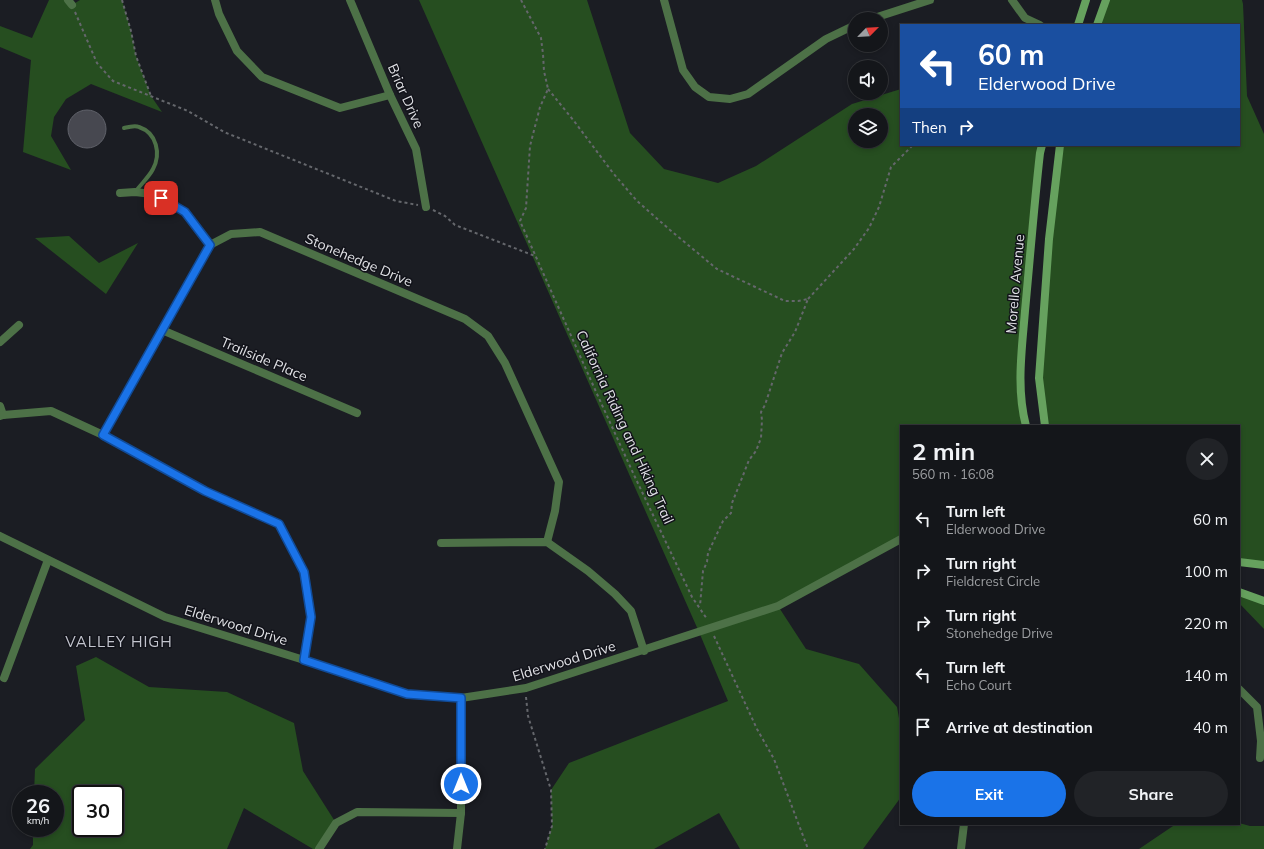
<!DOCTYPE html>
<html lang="en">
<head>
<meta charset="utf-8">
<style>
  body { margin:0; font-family:Mulish,sans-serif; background:#212327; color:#f1f3f6; height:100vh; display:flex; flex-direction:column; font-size:15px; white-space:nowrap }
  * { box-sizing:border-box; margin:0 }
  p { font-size:13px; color:#9d9fa2 }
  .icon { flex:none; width:22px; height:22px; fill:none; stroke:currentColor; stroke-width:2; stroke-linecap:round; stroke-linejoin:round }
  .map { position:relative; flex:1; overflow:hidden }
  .details { position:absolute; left:900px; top:425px; width:340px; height:400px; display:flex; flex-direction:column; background:#14161a; border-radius:0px; box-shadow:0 2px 6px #0003,0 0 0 1px #333539 }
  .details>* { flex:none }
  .hud { position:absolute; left:900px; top:24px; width:340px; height:122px; border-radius:0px; box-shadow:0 2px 6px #0003,0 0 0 1px #333539; background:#1a4fa0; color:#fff; overflow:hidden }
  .needle { width:26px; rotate:66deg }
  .tools { position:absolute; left:848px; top:12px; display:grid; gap:8px }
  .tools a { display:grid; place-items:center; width:40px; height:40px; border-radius:50%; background:#14161a; box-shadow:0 2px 6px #0003,0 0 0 1px #333539; font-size:20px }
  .speed { position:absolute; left:12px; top:785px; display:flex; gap:8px; font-size:20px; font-weight:700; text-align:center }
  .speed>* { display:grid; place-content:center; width:52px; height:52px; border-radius:50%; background:#14161a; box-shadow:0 2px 6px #0003,0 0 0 1px #333539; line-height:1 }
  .speed small { font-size:10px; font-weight:400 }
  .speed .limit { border:2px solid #111; border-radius:6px; background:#fff; color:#111 }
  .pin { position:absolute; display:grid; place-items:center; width:34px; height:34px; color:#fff; margin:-17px; border-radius:8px; box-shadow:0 2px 6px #0006 }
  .me { position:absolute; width:44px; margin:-22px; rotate:0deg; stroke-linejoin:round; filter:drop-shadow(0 0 3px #0008) }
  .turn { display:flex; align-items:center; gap:14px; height:84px; padding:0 12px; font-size:18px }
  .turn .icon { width:52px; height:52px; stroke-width:2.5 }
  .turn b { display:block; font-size:28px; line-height:34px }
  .then { display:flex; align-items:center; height:38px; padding:0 12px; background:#0003; gap:8px; font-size:15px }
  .round { display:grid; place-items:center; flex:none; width:42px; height:42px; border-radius:21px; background:#212327 }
  .summary { display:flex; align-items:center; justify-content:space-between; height:68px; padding:0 12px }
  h1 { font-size:24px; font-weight:700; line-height:30px }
  .cta { display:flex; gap:8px; margin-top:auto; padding:8px 12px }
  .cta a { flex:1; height:46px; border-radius:24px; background:#1a73e8; color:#fff; font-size:16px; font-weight:700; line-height:46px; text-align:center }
  .cta a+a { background:#212327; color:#f1f3f6 }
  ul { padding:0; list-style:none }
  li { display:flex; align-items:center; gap:12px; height:52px; padding:0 12px }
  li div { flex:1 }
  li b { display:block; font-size:15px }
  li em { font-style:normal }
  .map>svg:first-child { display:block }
</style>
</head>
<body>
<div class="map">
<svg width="1264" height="849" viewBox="0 0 1264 849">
  <rect width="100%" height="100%" fill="#1b1d23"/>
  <g fill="#264e20" fill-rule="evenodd">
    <polygon points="49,0 68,0 72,5 80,0 122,0 131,31 136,56 151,96 162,112 91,84 66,99 54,117 51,136 71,170 23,152 31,60 0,47 0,26 32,38"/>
    <path d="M419 0H587L630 133 664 169 718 183 756 166 852 104 901 89V145H1042L1020 377 1026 426H901V539L778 606 806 649 859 664 897 707 901 729V797L863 849H740L719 813 654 849H545L552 826 551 790 569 763 728 701 699 632ZM855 115H881V141H855Z"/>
    <polygon points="1106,0 1242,0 1243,4 1247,96 1264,134 1264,565 1239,562 1239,426 1045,426 1039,378 1060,145 1239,145 1239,25 1097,25"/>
    <polygon points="69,236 99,263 138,243 106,294 35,238"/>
    <polygon points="1239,592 1264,601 1264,629 1239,603"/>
    <path d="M96 657 149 687 227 692 294 723 303 771 336 823 319 849H313L244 808 227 849H30L33 845V828H55V794H34L35 769 85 720 76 666ZM81 794H115V828H81Z"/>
    <polygon points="1239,823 1250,826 1264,826 1264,849 1139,849 1176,824 1239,824"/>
  </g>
  <circle fill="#474850" stroke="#60626a" cx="87" cy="129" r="19"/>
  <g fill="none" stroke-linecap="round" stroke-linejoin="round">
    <g stroke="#65676c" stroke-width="2" stroke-dasharray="3 3" stroke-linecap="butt">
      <polyline points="122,0 131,31 136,56 151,96"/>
      <polyline points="521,0 541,38 543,54 544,71 548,89 540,107 530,146 526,208 520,221 597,394 634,475 692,597 707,619"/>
      <polyline points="75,12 97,63 113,81 188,111 224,132 396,201 418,205"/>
      <polyline points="548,89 574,121 613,173 637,201 670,230 717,269 785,301 798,301 808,299 795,332 782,353 765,405 761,412 762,420 761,438 756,451 749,460 740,483 732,503 731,513 723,521 708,553 707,562 703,571 700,606"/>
      <polyline points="433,210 445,216 455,225 535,256"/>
      <polyline points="808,299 854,249 869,228 879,207 891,167 913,145"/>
      <polyline points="714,636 757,729 774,759 808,849"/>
      <polyline points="526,697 528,716 551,790 552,826 545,849"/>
    </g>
    <path stroke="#4d7147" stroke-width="4" d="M124 128C128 127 135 125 139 127 157 133 161 154 153 169 149 177 141 184 136 191"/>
    <g stroke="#4d7147" stroke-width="8">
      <polyline points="68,0 72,5"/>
      <polyline points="215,0 219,14 237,51 262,77 340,108 390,95"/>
      <polyline points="350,0 390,95 416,149 426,207"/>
      <polyline points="664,0 683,70 695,87 709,97 730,99 748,94 826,39 855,25"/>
      <polyline points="1012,0 1025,18 1040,25"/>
      <polyline points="871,19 930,0"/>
      <polyline points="120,193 135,192 152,194 169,202 185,212 210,245"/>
      <polyline points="162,330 357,413"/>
      <polyline points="0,342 19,325"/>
      <polyline points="0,406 3,415"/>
      <polyline points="0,416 3,415 51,411 103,435 205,491 279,524 304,572 311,617 304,660"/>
      <polyline points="103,435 210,245 231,234 260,232 465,319 488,336 505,363 559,482 555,511 547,542"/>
      <polyline points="0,536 165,617 304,660 407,694 461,698 526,688 778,606 901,539"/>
      <polyline points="441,543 547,542 588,571 615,594 631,611 644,651"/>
      <polyline points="4,678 48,560"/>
      <polyline points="1239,689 1257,707 1261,741 1260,758"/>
      <polyline points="319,849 336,823 357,812 461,813"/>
      <polyline points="457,849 461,813 461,698"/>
      <polyline points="961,849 964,824"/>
    </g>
    <g stroke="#66a15e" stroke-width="8">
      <polyline points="1078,25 1086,0"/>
      <polyline points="1097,25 1106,0"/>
      <path d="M1026 426C1016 388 1022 349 1025 311 1030 258 1034 206 1040 153L1042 145"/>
      <polyline points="1045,426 1039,378 1049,239 1060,145"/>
      <polyline points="1239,562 1264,565"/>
      <polyline points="1239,592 1264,601"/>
    </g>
  </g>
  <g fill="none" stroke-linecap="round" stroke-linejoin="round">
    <g stroke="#114b97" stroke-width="10">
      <polyline id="route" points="161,198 185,212 210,245 103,435 205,491 279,524 304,572 311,617 304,660 407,694 461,698 461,784"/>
    </g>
    <use href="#route" stroke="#1a73e8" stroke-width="7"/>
  </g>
  <g text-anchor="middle" stroke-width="3" stroke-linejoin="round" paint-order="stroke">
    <g font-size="14" fill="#e0e1e5" stroke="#12131a">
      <text transform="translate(406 96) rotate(66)" y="5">Briar Drive</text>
      <text transform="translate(359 260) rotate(23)" y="5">Stonehedge Drive</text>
      <text transform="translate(1015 284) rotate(-85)" y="5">Morello Avenue</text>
      <text transform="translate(264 359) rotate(23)" y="5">Trailside Place</text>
      <text transform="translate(625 427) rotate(65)" y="5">California Riding and Hiking Trail</text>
      <text transform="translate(236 625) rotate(17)" y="5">Elderwood Drive</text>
      <text transform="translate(564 661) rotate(-17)" y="5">Elderwood Drive</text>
    </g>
    <g font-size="15" letter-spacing="1" fill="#c3c5ce" stroke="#12131a">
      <text x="119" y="647">VALLEY HIGH</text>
    </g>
  </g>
</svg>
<div class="tools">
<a><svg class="needle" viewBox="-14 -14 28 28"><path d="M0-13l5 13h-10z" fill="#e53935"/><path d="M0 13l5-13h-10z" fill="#9d9fa2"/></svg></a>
<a><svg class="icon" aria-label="sound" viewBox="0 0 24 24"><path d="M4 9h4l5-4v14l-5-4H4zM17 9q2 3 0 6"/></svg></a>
<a><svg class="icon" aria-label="layers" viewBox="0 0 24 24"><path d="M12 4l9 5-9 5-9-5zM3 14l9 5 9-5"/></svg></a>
</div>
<div class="speed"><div>26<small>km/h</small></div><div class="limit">30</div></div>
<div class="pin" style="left:161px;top:198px;background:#d93025"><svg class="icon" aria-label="arrive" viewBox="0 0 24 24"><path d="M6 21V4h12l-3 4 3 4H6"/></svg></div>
<svg class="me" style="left:461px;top:784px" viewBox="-20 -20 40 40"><circle r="17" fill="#1a73e8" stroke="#fff" stroke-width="3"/><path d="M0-11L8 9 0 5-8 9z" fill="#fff"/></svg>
<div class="hud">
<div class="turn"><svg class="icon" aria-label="left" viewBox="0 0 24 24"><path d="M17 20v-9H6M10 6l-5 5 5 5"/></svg><div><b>60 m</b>Elderwood Drive</div></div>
<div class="then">Then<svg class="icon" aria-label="right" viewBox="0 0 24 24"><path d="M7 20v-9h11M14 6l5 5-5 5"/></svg></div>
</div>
<section class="details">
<div class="summary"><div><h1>2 min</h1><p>560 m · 16:08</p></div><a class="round"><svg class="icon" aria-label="close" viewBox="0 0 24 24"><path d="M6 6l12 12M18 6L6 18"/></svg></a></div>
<ul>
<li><svg class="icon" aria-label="left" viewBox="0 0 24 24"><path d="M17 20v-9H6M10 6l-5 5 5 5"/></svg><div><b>Turn left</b><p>Elderwood Drive</p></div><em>60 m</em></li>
<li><svg class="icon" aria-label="right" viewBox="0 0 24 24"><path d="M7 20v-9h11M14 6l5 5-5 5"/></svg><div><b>Turn right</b><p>Fieldcrest Circle</p></div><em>100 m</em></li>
<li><svg class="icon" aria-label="right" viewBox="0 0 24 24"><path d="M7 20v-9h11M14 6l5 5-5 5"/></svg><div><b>Turn right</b><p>Stonehedge Drive</p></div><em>220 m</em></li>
<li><svg class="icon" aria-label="left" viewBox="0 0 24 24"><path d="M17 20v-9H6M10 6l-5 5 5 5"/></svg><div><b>Turn left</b><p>Echo Court</p></div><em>140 m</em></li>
<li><svg class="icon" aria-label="arrive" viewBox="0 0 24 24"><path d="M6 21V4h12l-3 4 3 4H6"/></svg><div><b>Arrive at destination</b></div><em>40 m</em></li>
</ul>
<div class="cta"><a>Exit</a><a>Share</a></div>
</section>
</div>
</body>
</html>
